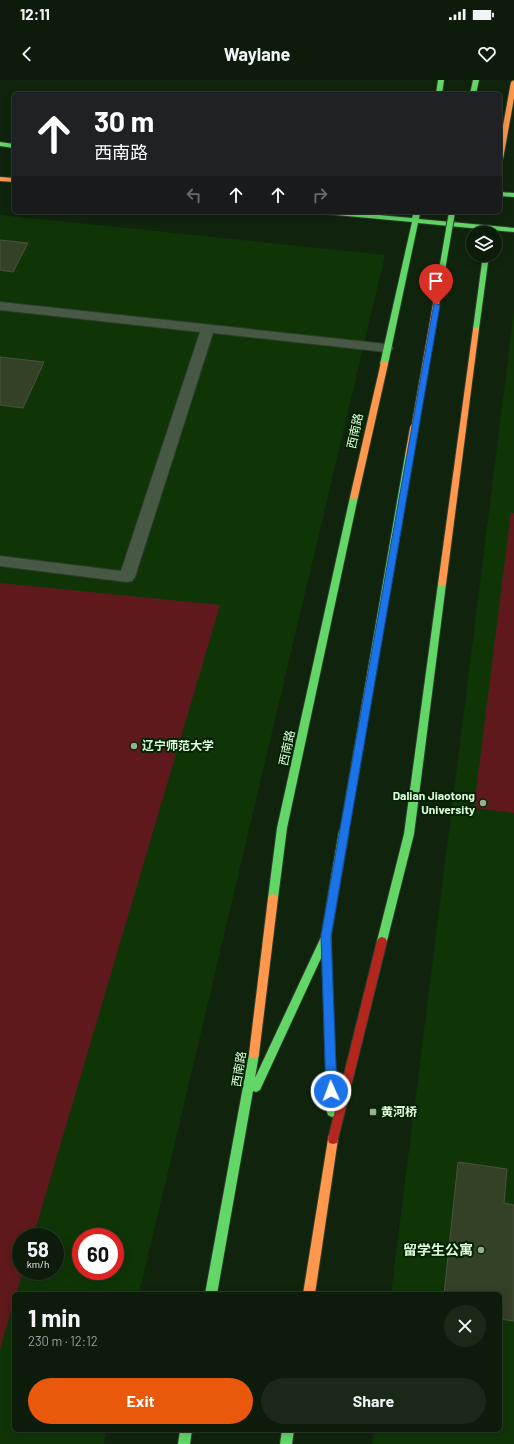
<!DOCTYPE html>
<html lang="en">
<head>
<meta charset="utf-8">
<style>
  body { margin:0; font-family:Barlow,"Noto Sans SC",sans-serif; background:#1a2818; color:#f1f3f6; height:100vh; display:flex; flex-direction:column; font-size:15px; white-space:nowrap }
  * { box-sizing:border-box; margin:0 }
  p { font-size:13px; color:#9aa19c }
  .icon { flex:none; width:22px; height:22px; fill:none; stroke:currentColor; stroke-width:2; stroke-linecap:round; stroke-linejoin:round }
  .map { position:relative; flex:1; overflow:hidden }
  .details { position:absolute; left:12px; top:1212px; width:490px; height:140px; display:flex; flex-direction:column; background:#0c1b0a; border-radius:6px; box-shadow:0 2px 10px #0003,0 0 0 1px #2c392b }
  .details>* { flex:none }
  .hud { position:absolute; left:12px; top:12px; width:490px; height:122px; border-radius:6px; box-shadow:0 2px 10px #0003,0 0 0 1px #2c392b; background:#202124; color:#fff; overflow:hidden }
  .buttons { position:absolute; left:466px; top:146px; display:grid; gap:8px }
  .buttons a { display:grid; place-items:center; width:36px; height:36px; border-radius:50%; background:#0c1b0a; box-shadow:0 2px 10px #0003,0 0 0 1px #2c392b; font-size:20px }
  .speed { position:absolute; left:12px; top:1148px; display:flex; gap:8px; font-size:20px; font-weight:700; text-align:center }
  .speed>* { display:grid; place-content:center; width:52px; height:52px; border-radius:50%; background:#0c1b0a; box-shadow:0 2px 10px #0003,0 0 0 1px #2c392b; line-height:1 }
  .speed small { font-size:10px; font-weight:400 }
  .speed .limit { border:6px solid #d22; background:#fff; color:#111 }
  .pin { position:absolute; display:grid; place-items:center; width:34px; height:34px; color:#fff; margin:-41px -17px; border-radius:50% 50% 50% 0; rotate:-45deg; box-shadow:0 0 4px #0007 }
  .pin .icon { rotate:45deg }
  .me { position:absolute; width:44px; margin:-22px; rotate:358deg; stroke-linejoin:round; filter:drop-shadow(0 0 3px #0008) }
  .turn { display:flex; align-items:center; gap:14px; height:84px; padding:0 16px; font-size:18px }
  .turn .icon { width:52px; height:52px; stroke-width:2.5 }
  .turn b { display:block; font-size:28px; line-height:34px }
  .lanes { display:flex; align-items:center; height:38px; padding:0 16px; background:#0003; justify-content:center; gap:20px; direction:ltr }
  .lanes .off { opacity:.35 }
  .round { display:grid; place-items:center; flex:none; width:42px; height:42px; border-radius:21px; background:#1a2818 }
  .headline { display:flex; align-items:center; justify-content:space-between; height:68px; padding:0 16px }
  h1 { font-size:24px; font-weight:700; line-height:30px }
  .primary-button { display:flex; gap:8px; margin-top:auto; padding:8px 16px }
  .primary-button a { flex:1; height:46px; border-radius:24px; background:#ea580c; color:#fff; font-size:16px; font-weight:700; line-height:46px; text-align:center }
  .primary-button a+a { background:#1a2818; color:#f1f3f6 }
  .status { display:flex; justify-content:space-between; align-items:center; height:28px; padding:0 20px; background:#0c1b0a; direction:ltr }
  .status svg { height:11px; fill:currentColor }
  header { display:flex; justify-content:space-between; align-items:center; height:52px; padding:0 16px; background:#0c1b0a; font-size:18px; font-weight:700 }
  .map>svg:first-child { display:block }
</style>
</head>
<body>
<div class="status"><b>12:11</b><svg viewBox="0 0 49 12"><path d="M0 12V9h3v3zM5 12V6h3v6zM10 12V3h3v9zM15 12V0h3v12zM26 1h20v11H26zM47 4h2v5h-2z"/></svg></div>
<header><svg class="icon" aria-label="back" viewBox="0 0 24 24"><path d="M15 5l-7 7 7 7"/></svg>Waylane<svg class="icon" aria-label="heart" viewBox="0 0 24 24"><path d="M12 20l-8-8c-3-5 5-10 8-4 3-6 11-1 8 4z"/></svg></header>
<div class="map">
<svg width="514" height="1364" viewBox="0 0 514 1364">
  <rect width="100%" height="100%" fill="#10240d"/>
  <g fill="#0f3507" fill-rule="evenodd">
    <path d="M0 135 385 175 139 1214H14V1350H107L104 1364H0ZM21 1157H55V1191H21ZM81 1157H115V1191H81Z"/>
    <polygon points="514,232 514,1364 372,1364 374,1350 500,1350 500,1214 391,1214"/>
  </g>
  <g fill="#5f191d">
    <polygon points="511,432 514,433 514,733 474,728"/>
    <polygon points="0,503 220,525 33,1157 21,1157 21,1191 23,1191 16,1214 14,1214 14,1221 0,1269"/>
  </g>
  <g fill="#344127" stroke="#48543c">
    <polygon points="0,160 28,163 13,192 0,190"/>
    <polygon points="0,277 44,282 23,328 0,325"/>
    <polygon points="458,1082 507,1089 504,1123 514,1125 514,1241 500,1239 500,1214 444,1214"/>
  </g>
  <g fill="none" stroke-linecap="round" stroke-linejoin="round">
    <g stroke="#2c3c2b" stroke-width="2">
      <polygon id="lane" points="0,222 386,264 391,265 393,268 391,271 386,272 213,253 135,497 132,501 127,502 0,486 0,476 121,491 200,252 0,230"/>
    </g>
    <g stroke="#2c3c2b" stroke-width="2">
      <g id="fast">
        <polygon points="438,0 444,0 442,14 436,14"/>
        <polygon points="473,0 479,0 476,14 470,14"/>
        <polygon points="0,62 14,64 14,68 0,66"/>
        <polygon points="500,112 514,113 514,117 500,116"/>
        <polygon points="322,132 345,132 412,138 414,132 420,132 419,139 514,148 514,152 418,143 388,284 384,286 380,284 412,142 325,134"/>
        <polygon points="483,175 489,175 479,249 476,251 473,249"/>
        <polygon points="354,414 358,417 287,748 278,818 276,821 273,822 270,821 268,818 277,748 350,417"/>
        <polygon points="442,501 446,504 414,754 387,861 385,864 382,865 379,864 377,861 404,754 438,504"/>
        <polygon points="344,747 347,748 349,751 331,856 337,1032 336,1035 332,1037 328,1035 327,1032 322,876 260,1010 256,1012 253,1011 217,1214 205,1214 249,974 250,971 254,969 258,971 259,974 255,998 321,857 339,751 341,748"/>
        <polygon points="180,1350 192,1350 190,1364 178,1364"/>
        <polygon points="282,1350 294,1350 292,1364 280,1364"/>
      </g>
    </g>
    <g stroke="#2c3c2b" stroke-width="2">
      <g id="slow">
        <polygon points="514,0 514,18 503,79 500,81 500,62 511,2"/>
        <polygon points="0,97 14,98 14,102 0,101"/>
        <polygon points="476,247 479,249 446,504 442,507 438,504 473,249"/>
        <polygon points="381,282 387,282 388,284 358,417 354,420 350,417"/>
        <polygon points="273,814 276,815 278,818 259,974 258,977 254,979 250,977 249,974 268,818 270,815"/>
        <polygon points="333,1054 337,1055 338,1059 315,1214 303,1214 328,1059 329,1055"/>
      </g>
    </g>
    <g stroke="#2c3c2b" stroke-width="2">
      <polygon id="jam" points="382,857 385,858 387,861 338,1059 337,1063 333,1064 329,1063 328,1059 377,861 379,858"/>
    </g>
    <use href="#lane" fill="#475844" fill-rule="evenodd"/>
    <use href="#fast" fill="#63d668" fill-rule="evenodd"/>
    <use href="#slow" fill="#ff974d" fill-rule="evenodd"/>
    <use href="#jam" fill="#b3261e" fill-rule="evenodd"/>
    <g stroke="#2c3c2b" stroke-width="8" stroke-linecap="butt">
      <polyline id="fast-bridge-far1" points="442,190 452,132"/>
    </g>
    <g stroke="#2c3c2b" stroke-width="10" stroke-linecap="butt">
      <polyline id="fast-bridge" points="344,751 409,376"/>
    </g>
    <g stroke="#2c3c2b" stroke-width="8" stroke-linecap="butt">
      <polyline id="slow-bridge-far1" points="414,349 442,190"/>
    </g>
    <g stroke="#2c3c2b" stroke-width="10" stroke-linecap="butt">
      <polyline id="slow-bridge" points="409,376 414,348"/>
    </g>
    <use href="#fast-bridge-far1" stroke="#63d668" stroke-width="6"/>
    <use href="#fast-bridge" stroke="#63d668" stroke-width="8"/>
    <use href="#slow-bridge-far1" stroke="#ff974d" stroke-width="6"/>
    <use href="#slow-bridge" stroke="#ff974d" stroke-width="8"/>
  </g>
  <polygon fill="#1a73e8" stroke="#114b97" points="434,223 440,225 331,856 337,1011 335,1014 331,1016 328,1014 326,1011 321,856"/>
  <g fill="#97b093" stroke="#012400" stroke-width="1.5">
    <circle cx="134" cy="666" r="4"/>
    <circle cx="483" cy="723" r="4"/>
    <rect x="369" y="1028" width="8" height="8" rx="2"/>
    <circle cx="481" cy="1170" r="4"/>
  </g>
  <g text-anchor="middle" stroke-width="4" stroke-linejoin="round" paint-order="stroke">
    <g font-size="12" fill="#e0fbdb" stroke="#012400">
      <text transform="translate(355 351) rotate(-78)" y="4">西南路</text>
      <text transform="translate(287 668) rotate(-78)" y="4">西南路</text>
      <text transform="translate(239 989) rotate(-81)" y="4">西南路</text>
    </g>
    <g font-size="12" font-weight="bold" fill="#e0fbdb" stroke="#012400" text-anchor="start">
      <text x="142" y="670">辽宁师范大学</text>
      <text x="475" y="720" text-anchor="end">Dalian Jiaotong<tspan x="475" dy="14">University</tspan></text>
      <text x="381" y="1036">黄河桥</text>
    </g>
    <g font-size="14" font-weight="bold" fill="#e0fbdb" stroke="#012400" text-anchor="end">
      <text x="473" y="1175">留学生公寓</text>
    </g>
  </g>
</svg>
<div class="buttons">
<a><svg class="icon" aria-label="layers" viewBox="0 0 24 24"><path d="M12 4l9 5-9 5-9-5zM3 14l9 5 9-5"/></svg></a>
</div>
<div class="speed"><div>58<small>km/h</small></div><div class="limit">60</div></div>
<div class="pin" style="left:436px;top:225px;background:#d93025"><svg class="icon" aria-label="arrive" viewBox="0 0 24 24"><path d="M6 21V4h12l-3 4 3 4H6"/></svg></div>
<svg class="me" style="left:331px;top:1011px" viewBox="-20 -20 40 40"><circle r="17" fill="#1a73e8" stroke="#fff" stroke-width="3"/><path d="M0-11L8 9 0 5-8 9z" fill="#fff"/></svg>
<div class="hud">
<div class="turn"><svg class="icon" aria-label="ahead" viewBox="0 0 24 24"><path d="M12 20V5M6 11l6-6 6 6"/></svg><div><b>30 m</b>西南路</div></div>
<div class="lanes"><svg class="icon off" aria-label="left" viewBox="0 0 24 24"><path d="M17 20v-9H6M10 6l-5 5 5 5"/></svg><svg class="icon" aria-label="ahead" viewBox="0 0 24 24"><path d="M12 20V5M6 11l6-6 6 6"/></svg><svg class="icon" aria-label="ahead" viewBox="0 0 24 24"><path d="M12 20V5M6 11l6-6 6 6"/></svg><svg class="icon off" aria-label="right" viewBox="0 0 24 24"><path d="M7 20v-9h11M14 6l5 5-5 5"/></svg></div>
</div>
<section class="details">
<div class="headline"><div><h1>1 min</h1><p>230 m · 12:12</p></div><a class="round"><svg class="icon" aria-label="close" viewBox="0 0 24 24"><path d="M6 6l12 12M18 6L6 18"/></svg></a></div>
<div class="primary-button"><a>Exit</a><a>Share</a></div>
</section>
</div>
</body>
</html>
